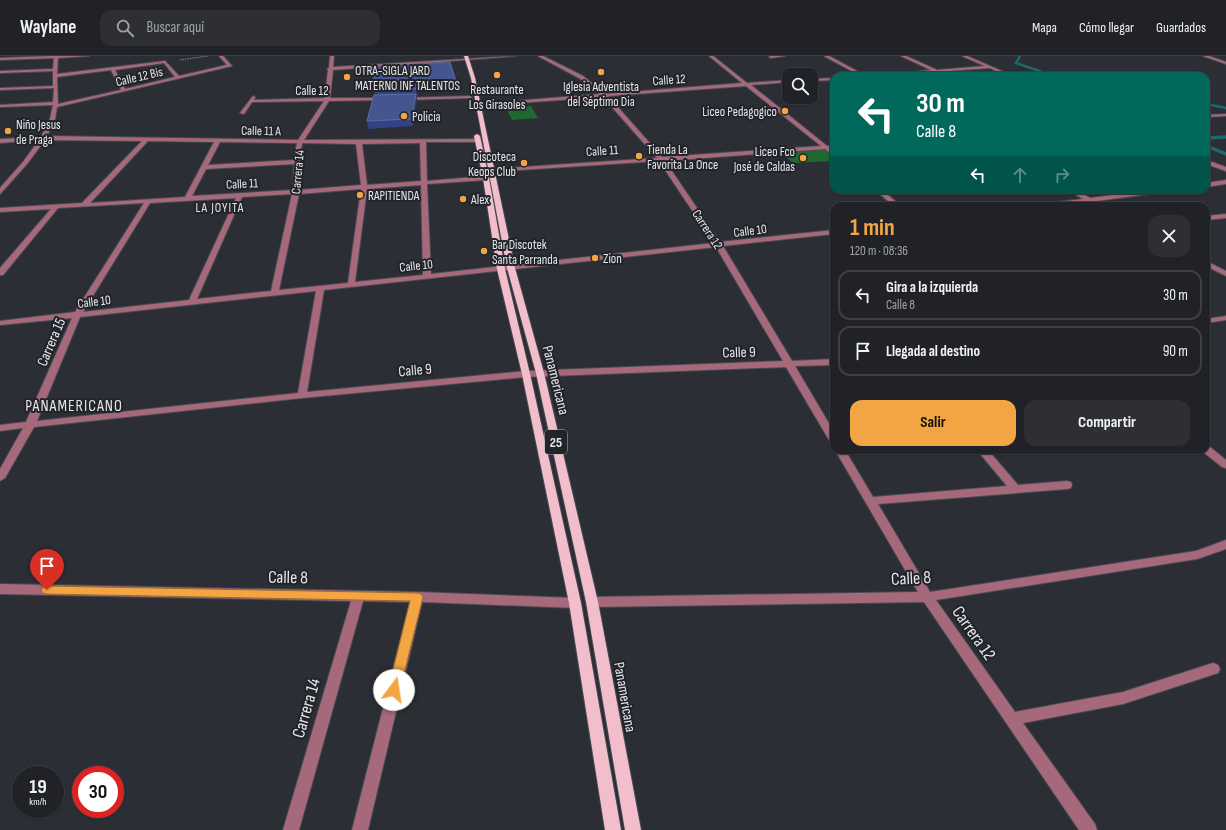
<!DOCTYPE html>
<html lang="es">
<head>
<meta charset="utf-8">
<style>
  body { margin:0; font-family:"Sofia Sans Condensed",sans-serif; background:#2d2f33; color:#f1f3f6; height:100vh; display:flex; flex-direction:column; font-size:15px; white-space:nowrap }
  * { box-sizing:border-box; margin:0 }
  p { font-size:13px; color:#a2a4a7 }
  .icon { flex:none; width:22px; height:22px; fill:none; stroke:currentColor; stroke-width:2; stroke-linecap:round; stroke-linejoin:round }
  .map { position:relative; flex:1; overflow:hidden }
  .details { position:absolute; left:830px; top:146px; width:380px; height:252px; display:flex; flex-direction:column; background:#202227; border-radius:12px; box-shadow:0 1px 3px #0004,0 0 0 1px #3d3f44 }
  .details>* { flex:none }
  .top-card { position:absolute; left:830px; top:16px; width:380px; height:122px; border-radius:12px; box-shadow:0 1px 3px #0004,0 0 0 1px #3d3f44; background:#00695c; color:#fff; overflow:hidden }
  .buttons { position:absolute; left:782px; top:12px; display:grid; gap:8px }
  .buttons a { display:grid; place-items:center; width:36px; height:36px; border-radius:8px; background:#202227; box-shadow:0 1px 3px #0004,0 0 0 1px #3d3f44; font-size:20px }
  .speed { position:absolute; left:12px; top:710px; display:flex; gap:8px; font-size:20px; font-weight:700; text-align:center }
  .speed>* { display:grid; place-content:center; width:52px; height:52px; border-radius:50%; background:#202227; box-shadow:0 1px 3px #0004,0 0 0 1px #3d3f44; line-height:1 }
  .speed small { font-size:10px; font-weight:400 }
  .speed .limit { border:6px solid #d22; background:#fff; color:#111 }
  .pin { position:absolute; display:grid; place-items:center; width:34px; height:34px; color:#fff; margin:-41px -17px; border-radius:50% 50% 50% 0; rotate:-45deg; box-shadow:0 0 4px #0007 }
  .pin .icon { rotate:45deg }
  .me { position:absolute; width:44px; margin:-22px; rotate:14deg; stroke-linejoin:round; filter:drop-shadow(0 0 3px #0008) }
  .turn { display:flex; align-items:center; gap:14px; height:84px; padding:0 20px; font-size:18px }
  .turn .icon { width:52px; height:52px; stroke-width:2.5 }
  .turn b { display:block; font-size:28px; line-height:34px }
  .lanes { display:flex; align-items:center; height:38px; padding:0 20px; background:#0003; justify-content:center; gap:20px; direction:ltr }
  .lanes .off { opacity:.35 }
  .round { display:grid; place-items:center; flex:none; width:42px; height:42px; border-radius:12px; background:#2d2f33 }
  .summary { display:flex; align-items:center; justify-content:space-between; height:68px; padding:0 20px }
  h1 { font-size:24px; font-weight:700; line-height:30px; color:#f2a542 }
  .action { display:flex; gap:8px; margin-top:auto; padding:8px 20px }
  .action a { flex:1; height:46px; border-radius:12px; background:#f2a542; color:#111; font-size:16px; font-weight:700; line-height:46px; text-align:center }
  .action a+a { background:#2d2f33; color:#f1f3f6 }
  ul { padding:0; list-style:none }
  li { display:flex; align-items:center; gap:12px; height:50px; margin:0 8px 6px; padding:0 12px; border:2px solid #3d3f44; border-radius:12px }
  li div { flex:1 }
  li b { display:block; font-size:15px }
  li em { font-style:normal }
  header { display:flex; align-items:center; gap:24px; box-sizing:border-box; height:56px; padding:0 20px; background:#202227; border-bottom:1px solid #3d3f44 }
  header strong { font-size:19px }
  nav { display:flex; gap:22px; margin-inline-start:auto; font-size:14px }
  .search { width:280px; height:36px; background:#2d2f33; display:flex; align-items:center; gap:10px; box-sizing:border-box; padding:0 14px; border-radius:12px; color:#a2a4a7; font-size:15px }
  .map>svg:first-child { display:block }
</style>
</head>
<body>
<header>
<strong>Waylane</strong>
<div class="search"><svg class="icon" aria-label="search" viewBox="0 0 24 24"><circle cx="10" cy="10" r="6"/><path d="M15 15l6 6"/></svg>Buscar aquí</div>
<nav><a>Mapa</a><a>Cómo llegar</a><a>Guardados</a></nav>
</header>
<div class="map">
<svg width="1226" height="774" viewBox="0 0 1226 774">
  <rect width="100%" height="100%" fill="#2b2e34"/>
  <g fill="#206731">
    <polygon points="531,50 538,62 512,64 506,52"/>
    <polygon points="824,92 834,101 834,105 793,107 780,96"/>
  </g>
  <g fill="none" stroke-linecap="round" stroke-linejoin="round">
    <g stroke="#1c696f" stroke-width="2.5">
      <polyline points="1020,0 1016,7 1054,20"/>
      <polyline points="1206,48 1226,52"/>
    </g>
    <g stroke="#1c696f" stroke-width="3.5">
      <polyline points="1206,82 1226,81"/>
      <polyline points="1206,90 1226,98"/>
    </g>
    <g stroke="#494b51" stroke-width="2">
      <g id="minor">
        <path d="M52 0H89L58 2 57 18 165 5 179 20 227 9 219 0H223L232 10 57 51 55 63 47 80 298 84 324 45 252 46 244 58 240 57 253 40 255 41 254 44 325 42 328 14 327 13 329 12 330 0H334L333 11 516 0 333 14 330 42H386L388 43 386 44 329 45 304 84 479 83V85L477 86H426L427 125 486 120 489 122 486 124 427 128 431 218 714 187 659 105 490 116V114L492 113 657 102 603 41 476 50 478 48 600 38 579 22 538 0H543L583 20 605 38 742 27 709 0H713L747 27 789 24V26L751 29 827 90 834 89V93H831L834 95V100L825 93 665 105 720 186 834 174V178L723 190 792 305 834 303V309L795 310 834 376V387L829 384 786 311 526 321 302 342 34 371 5 422 0 425V413L23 372 0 375V369L26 366 72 262 0 269V265L75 256 144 147 58 152 3 219H0V212L51 153 0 156V152L82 147 142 85 45 84 27 108 0 138V132L23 106 39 84 0 87V83L41 81 50 63 53 49 0 51V49L53 46 54 32 0 34V32L53 30V15L0 17V15L53 13 54 2 0 4V2ZM164 7 175 21 125 33 115 14ZM111 14 121 34 58 48 57 21ZM746 30 821 90 662 101 608 40ZM148 85 214 86 185 141 90 147ZM220 86 297 87 294 104 208 109ZM302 87 356 88 361 129 299 134ZM420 87 421 125 367 129 362 88ZM294 108 293 134 192 140 206 113ZM421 129 423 219 355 226 367 133ZM361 133 348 227 279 234 299 138ZM292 138 271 235 197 243 242 141ZM236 142 189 244 83 256 150 147ZM716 191 783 305 526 315 307 336 324 234ZM316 235 298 337 37 365 80 261Z"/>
        <polygon points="770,0 785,0 771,2 769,1"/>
        <polygon points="824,0 829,0 866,20 861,20"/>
        <polygon points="901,0 906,0 937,14 985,10 962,0 967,0 1013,20 1007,20 990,12 875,20 931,14"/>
        <polygon points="1203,0 1209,0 1226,6 1226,8"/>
        <polygon points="834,22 834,24 811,25 811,23"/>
        <polygon points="470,40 472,42 402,44 400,43 402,42"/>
        <polygon points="1226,58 1226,60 1206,61 1206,59"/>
        <polygon points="1206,104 1226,111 1226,115 1206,108"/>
        <polygon points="1226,124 1226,128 1206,131 1206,127"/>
        <polygon points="875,134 882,134 901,150 894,150"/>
        <path d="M1068 134H1076L1090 142 1151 134H1168L1165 136 1096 145 1104 150C1097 150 1092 146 1086 146 1070 147 1054 150 1038 150L1041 148 1083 143Z"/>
        <polygon points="1226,158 1226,162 1206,164 1206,160"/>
        <polygon points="1206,205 1226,215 1226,220 1206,210"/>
        <polygon points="1226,260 1226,264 1206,267 1206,263"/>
        <polygon points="1206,390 1210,391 1226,404 1226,412 1222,411 1202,395 1202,394 1206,394"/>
        <polygon points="835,394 845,394 873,441 1007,430 977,394 988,394 1018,429 1067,425 1071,426 1072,429 1071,432 1067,433 878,448 930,536 1196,495 1226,484 1226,493 1197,503 936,544 1015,656 1123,636 1213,607 1218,609 1220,613 1218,617 1123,648 1023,667 1095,768 1097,774 1079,774 924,546 592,551 588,549 586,546 588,543 592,541 918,536"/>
        <polygon points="0,528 417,536 575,542 579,544 581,547 579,550 575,552 422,546 368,774 352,774 410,546 363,545 299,774 283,774 351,545 0,538"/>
      </g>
    </g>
    <g stroke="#494b51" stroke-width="2">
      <g id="major">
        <polygon points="464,0 468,0 475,22 515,212 544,317 598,546 641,774 625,774 586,546 536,317 507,212 471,22"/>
        <polygon points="477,78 480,80 489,122 505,213 530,318 581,547 621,774 605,774 569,547 522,318 497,213 483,122 474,80"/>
      </g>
    </g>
    <polyline stroke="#84878c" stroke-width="1" stroke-dasharray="1.5 1" stroke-linecap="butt" points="180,4 208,0"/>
    <use href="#minor" fill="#a6697b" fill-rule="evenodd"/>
    <use href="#major" fill="#f2becc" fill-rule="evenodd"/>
  </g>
  <polygon fill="#314385" points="456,25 457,33 418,35 417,40 416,40 417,45 413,70 368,73 367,65 375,39 374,34"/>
  <g fill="#273360">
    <polygon points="456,25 457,33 418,35 417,40 416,33 417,27"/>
    <polygon points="416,38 417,45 413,70 412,63"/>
  </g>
  <g fill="#455590" stroke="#5e6c9e">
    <polygon points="450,6 456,25 417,27 416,33 374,34 374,11"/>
    <polygon points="416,38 412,63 367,65 374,39"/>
  </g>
  <polygon fill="#f2a542" stroke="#9d6b2b" points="47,530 417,537 421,538 423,541 400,634 399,638 394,640 390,638 388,634 410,545 47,538 43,537 41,534 43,531"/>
  <g fill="#f2a542" stroke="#22242a" stroke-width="1.5">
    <circle cx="601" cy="16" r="4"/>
    <circle cx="497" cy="19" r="4"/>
    <circle cx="347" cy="21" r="4"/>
    <circle cx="785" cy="55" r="4"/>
    <circle cx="404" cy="60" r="4"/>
    <circle cx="8" cy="75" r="4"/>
    <circle cx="639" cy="100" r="4"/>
    <circle cx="803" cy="102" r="4"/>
    <circle cx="524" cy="107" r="4"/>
    <circle cx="360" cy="139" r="4"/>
    <circle cx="463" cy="143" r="4"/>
    <circle cx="484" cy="195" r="4"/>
    <circle cx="595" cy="202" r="4"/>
  </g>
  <g text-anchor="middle" stroke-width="4" stroke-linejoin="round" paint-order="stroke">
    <g font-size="13" fill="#e4e6ea" stroke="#22242a" text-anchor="start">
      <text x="355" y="19">OTRA-SIGLA JARD<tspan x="355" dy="15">MATERNO INF TALENTOS</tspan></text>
      <text x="601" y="35" text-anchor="middle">Iglesia Adventista<tspan x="601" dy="15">del Séptimo Dia</tspan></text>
      <text x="497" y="38" text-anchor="middle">Restaurante<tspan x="497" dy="15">Los Girasoles</tspan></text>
      <text x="777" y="60" text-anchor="end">Liceo Pedagogico</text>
      <text x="412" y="65">Policia</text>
      <text x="16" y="73">Niño Jesus<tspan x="16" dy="15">de Praga</tspan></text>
      <text x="647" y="98">Tienda La<tspan x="647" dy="15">Favorita La Once</tspan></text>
      <text x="795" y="100" text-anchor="end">Liceo Fco<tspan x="795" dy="15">José de Caldas</tspan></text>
      <text x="516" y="105" text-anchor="end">Discoteca<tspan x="516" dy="15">Keops Club</tspan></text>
      <text x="368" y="144">RAPITIENDA</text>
      <text x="471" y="148">Alex</text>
      <text x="492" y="193">Bar Discotek<tspan x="492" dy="15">Santa Parranda</tspan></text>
      <text x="603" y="207">Zion</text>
    </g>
    <g font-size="13" fill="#e4e6ea" stroke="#22242a">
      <text transform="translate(139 20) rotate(-13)" y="5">Calle 12 Bis</text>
      <text transform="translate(669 23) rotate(-4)" y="5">Calle 12</text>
      <text x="312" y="39">Calle 12</text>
      <text transform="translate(261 74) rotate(1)" y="5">Calle 11 A</text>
      <text transform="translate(602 94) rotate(-4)" y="5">Calle 11</text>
      <text transform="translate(297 116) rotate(-85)" y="5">Carrera 14</text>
      <text transform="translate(242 127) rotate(-3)" y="5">Calle 11</text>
      <text transform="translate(708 173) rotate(57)" y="5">Carrera 12</text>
      <text transform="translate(750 174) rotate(-7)" y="5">Calle 10</text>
      <text transform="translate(416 209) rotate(-6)" y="5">Calle 10</text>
      <text transform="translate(94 245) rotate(-7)" y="5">Calle 10</text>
    </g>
    <g font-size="13" letter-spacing="1" fill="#e4e6ea" stroke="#22242a">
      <text x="220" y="156">LA JOYITA</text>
    </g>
    <rect fill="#22242a" stroke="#aaacb0" stroke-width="1" x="545" y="374" width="22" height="24" rx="3"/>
    <g font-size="14" font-weight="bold" fill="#e4e6ea">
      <text x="556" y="391">25</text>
    </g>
    <g font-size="15" fill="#e4e6ea" stroke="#22242a">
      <text transform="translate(51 286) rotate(-67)" y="5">Carrera 15</text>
      <text transform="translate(739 296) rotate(-2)" y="5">Calle 9</text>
      <text transform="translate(415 314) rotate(-5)" y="5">Calle 9</text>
      <text transform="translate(556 324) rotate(76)" y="5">Panamericana</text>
      <text transform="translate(625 641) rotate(80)" y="5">Panamericana</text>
    </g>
    <g font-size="16" letter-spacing="1" fill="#e4e6ea" stroke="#22242a">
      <text x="74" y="355">PANAMERICANO</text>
    </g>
    <g font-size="18" fill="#e4e6ea" stroke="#22242a">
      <text transform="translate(288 521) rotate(1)" y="6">Calle 8</text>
      <text transform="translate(911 522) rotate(-3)" y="6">Calle 8</text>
      <text transform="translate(974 577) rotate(55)" y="6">Carrera 12</text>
      <text transform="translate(306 652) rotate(-74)" y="6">Carrera 14</text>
    </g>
  </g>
</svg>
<div class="buttons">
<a><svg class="icon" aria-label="search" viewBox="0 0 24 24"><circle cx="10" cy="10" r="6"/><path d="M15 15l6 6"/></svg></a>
</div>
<div class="speed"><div>19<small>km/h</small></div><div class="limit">30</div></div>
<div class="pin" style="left:47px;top:534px;background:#d93025"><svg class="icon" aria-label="arrive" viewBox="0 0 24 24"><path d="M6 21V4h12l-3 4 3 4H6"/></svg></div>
<svg class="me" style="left:394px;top:634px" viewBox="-20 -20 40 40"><circle r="19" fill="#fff"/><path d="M0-13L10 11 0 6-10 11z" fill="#f2a542"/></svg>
<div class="top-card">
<div class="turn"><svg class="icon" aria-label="left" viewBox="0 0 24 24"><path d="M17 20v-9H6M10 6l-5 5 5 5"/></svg><div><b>30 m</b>Calle 8</div></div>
<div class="lanes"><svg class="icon" aria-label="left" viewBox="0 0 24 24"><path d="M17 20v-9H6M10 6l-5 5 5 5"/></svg><svg class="icon off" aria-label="ahead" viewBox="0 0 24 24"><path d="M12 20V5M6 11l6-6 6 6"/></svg><svg class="icon off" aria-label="right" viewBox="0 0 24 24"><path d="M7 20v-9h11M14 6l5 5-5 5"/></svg></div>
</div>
<section class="details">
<div class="summary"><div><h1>1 min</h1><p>120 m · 08:36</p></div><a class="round"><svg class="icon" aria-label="close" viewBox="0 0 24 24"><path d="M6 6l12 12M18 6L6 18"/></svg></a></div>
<ul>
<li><svg class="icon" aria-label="left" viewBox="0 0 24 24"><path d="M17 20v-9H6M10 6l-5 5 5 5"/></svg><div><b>Gira a la izquierda</b><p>Calle 8</p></div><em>30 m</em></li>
<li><svg class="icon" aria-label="arrive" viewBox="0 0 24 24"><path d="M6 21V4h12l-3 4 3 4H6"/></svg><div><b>Llegada al destino</b></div><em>90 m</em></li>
</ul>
<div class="action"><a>Salir</a><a>Compartir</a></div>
</section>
</div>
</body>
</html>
